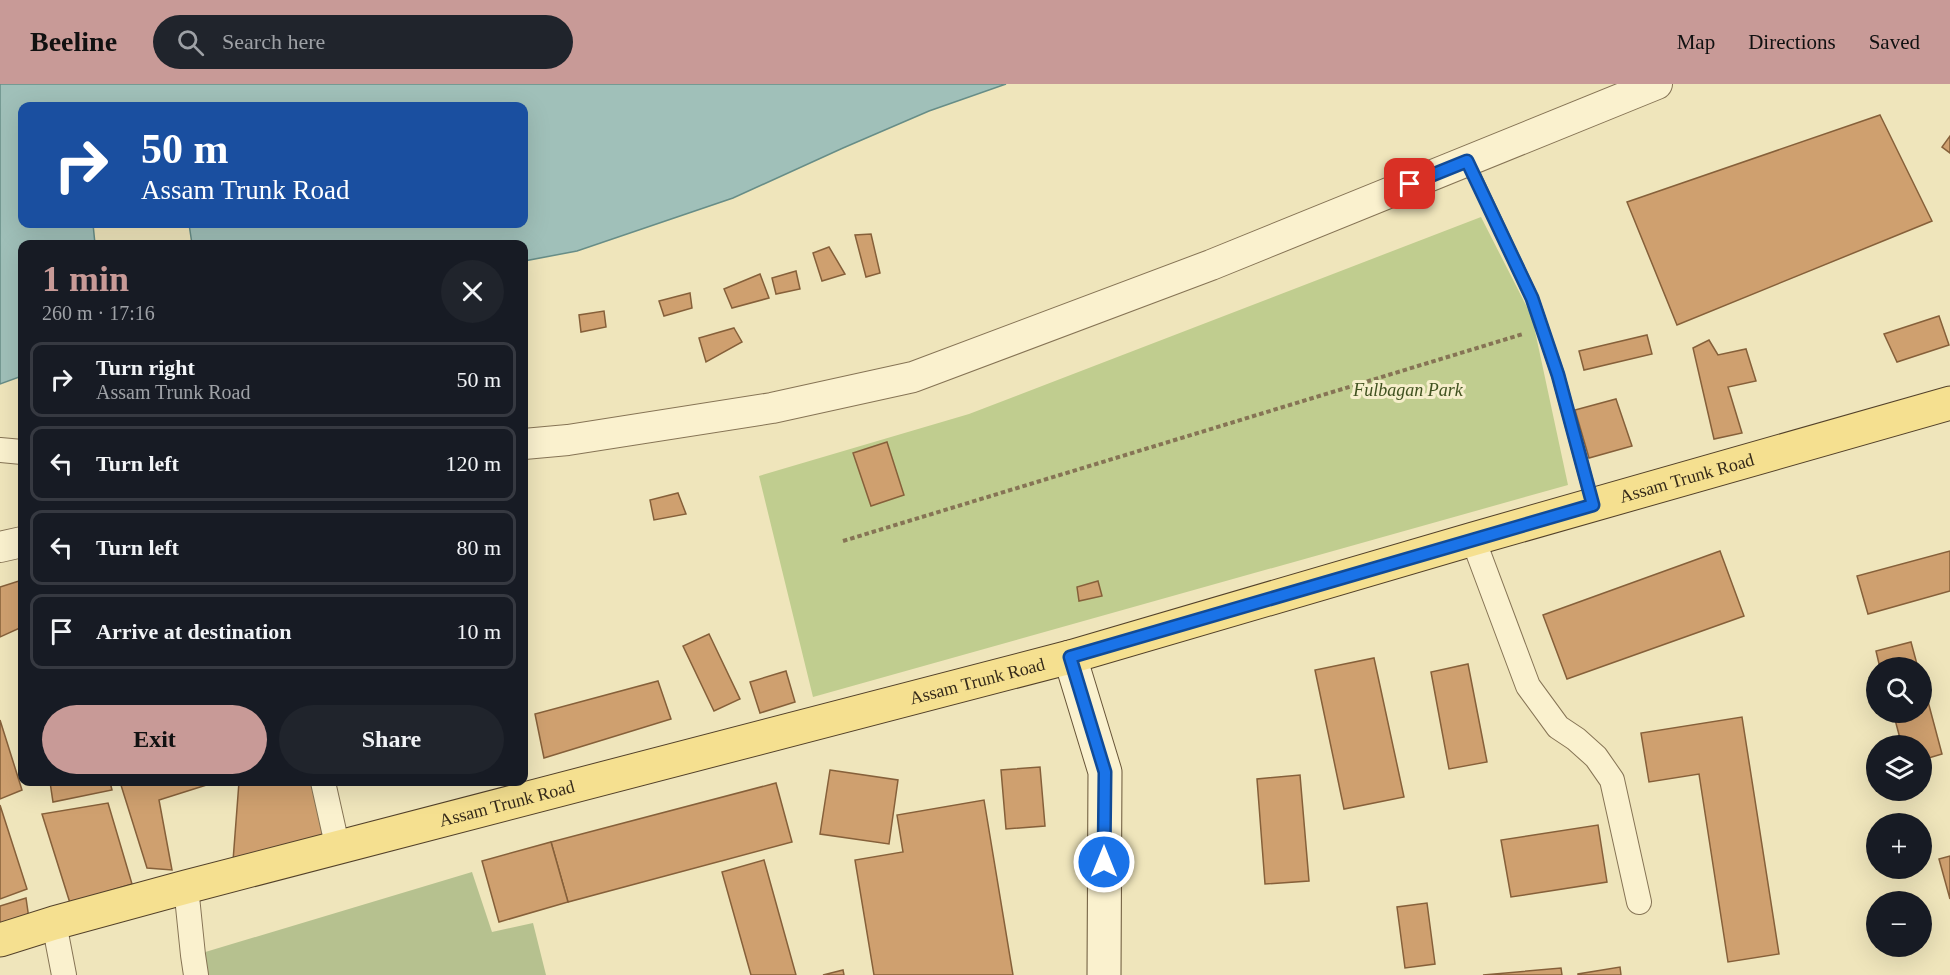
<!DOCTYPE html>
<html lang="en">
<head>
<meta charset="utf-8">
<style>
  body { margin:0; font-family:"Times New Roman",serif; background:#20242c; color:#f1f3f6; height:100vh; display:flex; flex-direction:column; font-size:22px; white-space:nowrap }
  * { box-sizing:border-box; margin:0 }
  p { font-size:20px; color:#9ea1a6 }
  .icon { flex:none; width:33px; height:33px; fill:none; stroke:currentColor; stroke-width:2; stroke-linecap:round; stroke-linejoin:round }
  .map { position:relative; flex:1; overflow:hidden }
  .details { position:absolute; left:18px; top:156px; width:510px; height:546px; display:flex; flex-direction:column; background:#171b24; border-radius:12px; box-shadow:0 6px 24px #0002 }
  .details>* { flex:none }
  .top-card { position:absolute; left:18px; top:18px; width:510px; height:126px; border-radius:12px; box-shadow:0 6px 24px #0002; background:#1a4fa0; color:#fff; overflow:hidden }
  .controls { position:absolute; left:1866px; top:573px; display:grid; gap:12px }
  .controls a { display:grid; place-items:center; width:66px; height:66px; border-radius:50%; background:#171b24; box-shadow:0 6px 24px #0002; font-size:30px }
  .pin { position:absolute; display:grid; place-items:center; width:51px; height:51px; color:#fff; margin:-26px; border-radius:12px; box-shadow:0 3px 9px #0006 }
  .me { position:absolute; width:66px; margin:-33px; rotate:0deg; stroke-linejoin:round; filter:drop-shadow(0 0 4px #0008) }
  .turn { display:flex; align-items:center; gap:21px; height:126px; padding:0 24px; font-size:27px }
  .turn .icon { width:78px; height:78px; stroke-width:2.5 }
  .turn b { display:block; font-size:42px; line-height:51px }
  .round { display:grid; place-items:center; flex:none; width:63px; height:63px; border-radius:32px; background:#20242c }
  .overview { display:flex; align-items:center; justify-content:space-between; height:102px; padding:0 24px }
  h1 { font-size:36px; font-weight:600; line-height:45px; color:#c89a97 }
  .cta { display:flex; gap:12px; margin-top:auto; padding:12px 24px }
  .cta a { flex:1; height:69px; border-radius:36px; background:#c89a97; color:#111; font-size:24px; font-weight:600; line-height:69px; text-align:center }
  .cta a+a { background:#20242c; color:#f1f3f6 }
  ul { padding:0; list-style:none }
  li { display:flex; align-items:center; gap:18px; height:75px; margin:0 12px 9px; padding:0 12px; border:3px solid #363941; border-radius:12px }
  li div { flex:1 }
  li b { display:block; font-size:22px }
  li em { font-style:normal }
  header { display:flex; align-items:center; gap:36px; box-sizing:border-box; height:84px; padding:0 30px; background:#c89a97; color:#111 }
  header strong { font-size:28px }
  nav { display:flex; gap:33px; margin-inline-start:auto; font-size:21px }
  .search { width:420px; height:54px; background:#20242c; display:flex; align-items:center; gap:15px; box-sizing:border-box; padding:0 21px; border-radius:33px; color:#9ea1a6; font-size:22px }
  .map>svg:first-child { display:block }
</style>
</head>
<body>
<header>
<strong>Beeline</strong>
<div class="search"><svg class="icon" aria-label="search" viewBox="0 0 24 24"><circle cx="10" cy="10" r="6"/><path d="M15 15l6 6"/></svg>Search here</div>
<nav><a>Map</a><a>Directions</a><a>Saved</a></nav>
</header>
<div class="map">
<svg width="1950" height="891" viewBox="0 0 1950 891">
  <rect width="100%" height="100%" fill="#efe5bb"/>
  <polygon fill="#c0cd8f" points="1481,133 1532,233 1568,401 813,613 759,392 969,330"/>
  <polygon fill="#b6c18f" points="472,788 492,848 533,839 546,891 207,891 202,869"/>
  <polygon fill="#a0c0b9" stroke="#678d87" stroke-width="1.5" points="0,0 1006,0 929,27 843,64 733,114 577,167 524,177 524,160 192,160 189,140 524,140 524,22 22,22 22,140 93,140 95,160 22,160 22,292 0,300"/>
  <g fill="#cfa06f" stroke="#86603a" stroke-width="1.5">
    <polygon points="1880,31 1932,137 1677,241 1627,118"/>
    <polygon points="1950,52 1950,69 1942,63"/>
    <polygon points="871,150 880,189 866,193 855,151"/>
    <polygon points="829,163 845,190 822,197 813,169"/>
    <polygon points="796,187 800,205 776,210 772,194"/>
    <polygon points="760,190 769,214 732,224 724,205"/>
    <polygon points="690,209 692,224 664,232 659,217"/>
    <polygon points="604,227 606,243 581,248 579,231"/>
    <polygon points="1939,232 1949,261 1897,278 1884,250"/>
    <polygon points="734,244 742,258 706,278 699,254"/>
    <polygon points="1647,251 1652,270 1584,286 1579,267"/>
    <polygon points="1709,256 1718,271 1746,265 1756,297 1728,303 1742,349 1714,355 1693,264"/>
    <polygon points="1616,315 1632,362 1589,374 1575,326"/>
    <polygon points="887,358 904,411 871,422 853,369"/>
    <polygon points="678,409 686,430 654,436 650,416"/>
    <polygon points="1720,467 1744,532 1567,595 1543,531"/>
    <polygon points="1950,467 1950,507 1868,530 1857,492"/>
    <polygon points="22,496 22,543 0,553 0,503"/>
    <polygon points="1098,497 1102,512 1079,517 1077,503"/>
    <polygon points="709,550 740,615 714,627 683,562"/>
    <polygon points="1911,558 1918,584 1880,584 1876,567"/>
    <polygon points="1374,574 1404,713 1344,725 1315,586"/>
    <polygon points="1468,580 1487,678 1449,685 1431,588"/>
    <polygon points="786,587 795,618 760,629 750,598"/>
    <polygon points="1922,595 1942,670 1922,676 1922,662 1902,662 1893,628 1922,628"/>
    <polygon points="658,597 671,635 544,674 535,630"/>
    <polygon points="1742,633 1779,870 1728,878 1699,690 1649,698 1641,649"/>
    <polygon points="0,636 22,706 0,715"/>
    <polygon points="1040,683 1045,742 1006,745 1001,686"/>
    <polygon points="830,686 898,696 889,760 820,750"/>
    <polygon points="1300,691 1309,797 1265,800 1257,695"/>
    <polygon points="50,698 110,698 112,706 53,718"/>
    <polygon points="120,698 216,698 159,716 172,786 147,784"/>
    <polygon points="239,698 311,698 325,756 233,777"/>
    <polygon points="776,699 792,758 568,818 551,758"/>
    <polygon points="984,716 1013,891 874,891 855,776 903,768 897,731"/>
    <polygon points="108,719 132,800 70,819 42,730"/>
    <polygon points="0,721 27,805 0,815"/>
    <polygon points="1598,741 1607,798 1511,813 1501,756"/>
    <polygon points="551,758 568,818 499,838 482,777"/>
    <polygon points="1950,772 1950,815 1939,775"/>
    <polygon points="764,776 796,891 751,891 722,788"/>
    <polygon points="26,814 29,835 0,842 0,822"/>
    <polygon points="1427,819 1435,880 1405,884 1397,823"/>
    <polygon points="1620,883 1621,891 1578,891 1578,890"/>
    <polygon points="1561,884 1562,891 1483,891"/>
    <polygon points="843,886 844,891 823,891"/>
  </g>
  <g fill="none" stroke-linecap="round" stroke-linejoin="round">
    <g stroke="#867455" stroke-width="14">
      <polyline id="service" points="1468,78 1532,214 1558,291 1593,421"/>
    </g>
    <g stroke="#867455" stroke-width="26">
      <g id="minor">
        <polyline points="0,366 22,368"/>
        <polyline points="1473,455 1528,602 1558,643 1576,655 1596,673 1612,696 1639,818"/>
        <polyline points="323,698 338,765"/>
        <polyline points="186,803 193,871 196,891"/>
        <polyline points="54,839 64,891"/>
      </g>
    </g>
    <g stroke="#867455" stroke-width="32">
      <g id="tertiary">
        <polyline points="524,360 568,356 772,324 913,293 1211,181 1657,0"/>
        <polyline points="0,463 22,458"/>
      </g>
    </g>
    <g stroke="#685538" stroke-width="35">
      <polyline id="secondary" points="1070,573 1105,688 1104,891"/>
    </g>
    <g stroke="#53412a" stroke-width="35">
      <g id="primary">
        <path id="s1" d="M0 856 54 839 186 803 1070 573 1473 455 1950 319"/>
      </g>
    </g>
    <polyline stroke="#867455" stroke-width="4" stroke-dasharray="4.5 3" stroke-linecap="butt" points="843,457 1523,250"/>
    <use href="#service" stroke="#faf1ce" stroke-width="12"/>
    <use href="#minor" stroke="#faf1ce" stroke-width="24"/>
    <use href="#tertiary" stroke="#faf1ce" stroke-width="30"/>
    <use href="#secondary" stroke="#faf1ce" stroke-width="33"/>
    <use href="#primary" stroke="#f5e090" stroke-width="33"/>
  </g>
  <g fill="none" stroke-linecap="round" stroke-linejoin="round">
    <g stroke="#114b97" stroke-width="15">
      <polyline id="route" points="1104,778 1105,688 1070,573 1593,421 1558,291 1532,214 1467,77 1410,100"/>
    </g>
    <use href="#route" stroke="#1a73e8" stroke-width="10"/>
  </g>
  <g text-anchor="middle" stroke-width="6" stroke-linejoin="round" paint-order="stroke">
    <g font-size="18" font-style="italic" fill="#415220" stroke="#f6eecb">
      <text x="1408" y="312">Fulbagan Park</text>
    </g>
    <g font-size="18" fill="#352a1a" stroke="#f6eecb">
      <text dy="6" stroke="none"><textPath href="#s1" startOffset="1749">Assam Trunk Road</textPath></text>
      <text dy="6" stroke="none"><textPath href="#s1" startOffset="1011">Assam Trunk Road</textPath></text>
      <text dy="6" stroke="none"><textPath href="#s1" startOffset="525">Assam Trunk Road</textPath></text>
    </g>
  </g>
</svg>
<div class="controls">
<a><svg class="icon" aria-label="search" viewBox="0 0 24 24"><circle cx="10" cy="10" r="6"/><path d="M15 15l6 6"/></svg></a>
<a><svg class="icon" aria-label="layers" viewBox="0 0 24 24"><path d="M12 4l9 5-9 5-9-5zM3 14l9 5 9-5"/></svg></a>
<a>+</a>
<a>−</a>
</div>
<div class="pin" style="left:1410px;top:100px;background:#d93025"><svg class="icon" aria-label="arrive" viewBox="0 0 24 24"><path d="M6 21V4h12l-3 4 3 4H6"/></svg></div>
<svg class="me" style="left:1104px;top:778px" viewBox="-20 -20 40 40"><circle r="17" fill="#1a73e8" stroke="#fff" stroke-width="3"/><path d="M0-11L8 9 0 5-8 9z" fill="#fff"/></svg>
<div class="top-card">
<div class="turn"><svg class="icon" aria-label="right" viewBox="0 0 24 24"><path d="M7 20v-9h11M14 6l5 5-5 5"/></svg><div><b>50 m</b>Assam Trunk Road</div></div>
</div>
<section class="details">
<div class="overview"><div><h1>1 min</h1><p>260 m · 17:16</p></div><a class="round"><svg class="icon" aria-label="close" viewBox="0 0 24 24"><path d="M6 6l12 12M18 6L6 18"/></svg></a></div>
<ul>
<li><svg class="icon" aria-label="right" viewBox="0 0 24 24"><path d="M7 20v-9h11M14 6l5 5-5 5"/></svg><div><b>Turn right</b><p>Assam Trunk Road</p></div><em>50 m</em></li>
<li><svg class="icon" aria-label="left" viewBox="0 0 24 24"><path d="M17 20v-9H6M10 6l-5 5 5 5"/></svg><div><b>Turn left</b></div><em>120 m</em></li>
<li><svg class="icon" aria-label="left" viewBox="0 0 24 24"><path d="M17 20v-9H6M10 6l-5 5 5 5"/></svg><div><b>Turn left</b></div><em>80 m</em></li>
<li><svg class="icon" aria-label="arrive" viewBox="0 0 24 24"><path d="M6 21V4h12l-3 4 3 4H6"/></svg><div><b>Arrive at destination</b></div><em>10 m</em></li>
</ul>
<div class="cta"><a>Exit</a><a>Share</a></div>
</section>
</div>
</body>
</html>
